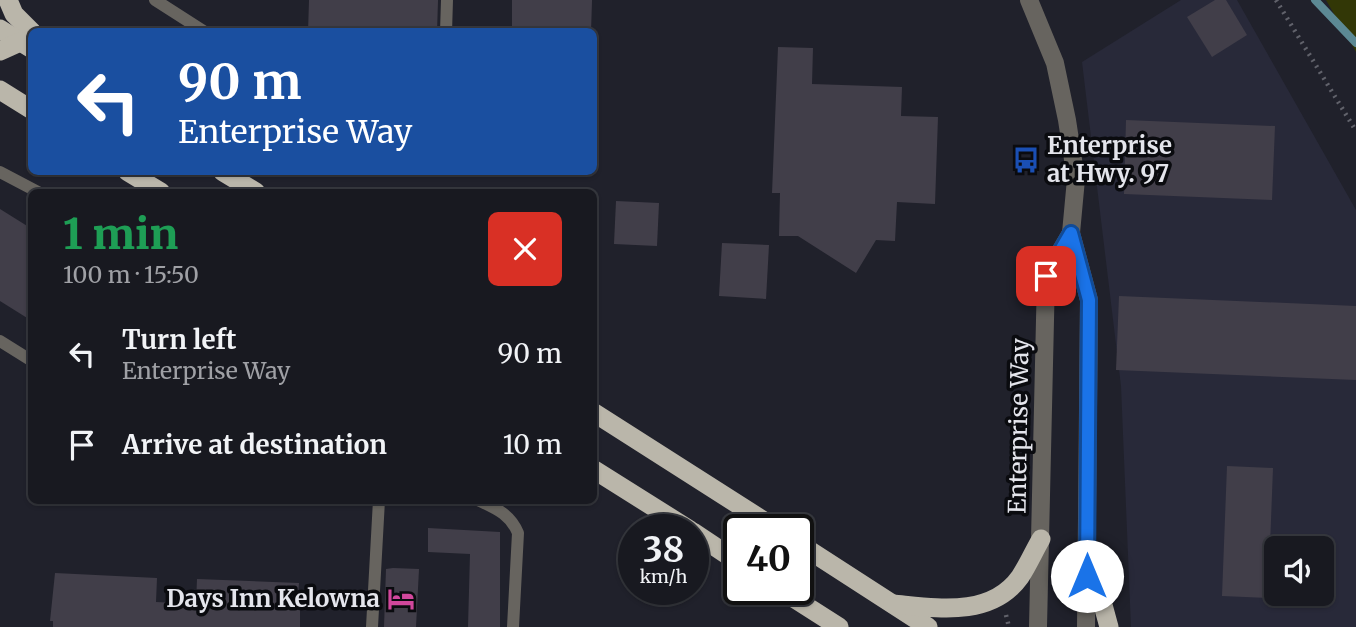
<!DOCTYPE html>
<html lang="en">
<head>
<meta charset="utf-8">
<style>
  body { margin:0; font-family:Merriweather,serif; background:#25262d; color:#f1f3f6; height:100vh; display:flex; flex-direction:column; font-size:26px; white-space:nowrap }
  * { box-sizing:border-box; margin:0 }
  p { font-size:23px; color:#9fa0a5 }
  .icon { flex:none; width:38px; height:38px; fill:none; stroke:currentColor; stroke-width:2; stroke-linecap:round; stroke-linejoin:round }
  .map { position:relative; flex:1; overflow:hidden }
  .sheet { position:absolute; left:28px; top:189px; width:569px; height:315px; display:flex; flex-direction:column; background:#181920; border-radius:10px; box-shadow:0 2px 5px #0004,0 0 0 2px #36383e }
  .sheet>* { flex:none }
  .banner { position:absolute; left:28px; top:28px; width:569px; height:147px; border-radius:10px; box-shadow:0 2px 5px #0004,0 0 0 2px #36383e; background:#1a4fa0; color:#fff; overflow:hidden }
  .fabs { position:absolute; left:1264px; top:536px; display:grid; gap:14px }
  .fabs a { display:grid; place-items:center; width:70px; height:70px; border-radius:10px; background:#181920; box-shadow:0 2px 5px #0004,0 0 0 2px #36383e; font-size:35px }
  .speed { position:absolute; left:618px; top:514px; display:flex; gap:14px; font-size:35px; font-weight:700; text-align:center }
  .speed>* { display:grid; place-content:center; width:91px; height:91px; border-radius:50%; background:#181920; box-shadow:0 2px 5px #0004,0 0 0 2px #36383e; line-height:1 }
  .speed small { font-size:18px; font-weight:400 }
  .speed .limit { border:4px solid #111; border-radius:10px; background:#fff; color:#111 }
  .pin { position:absolute; display:grid; place-items:center; width:60px; height:60px; color:#fff; margin:-30px; border-radius:14px; box-shadow:0 4px 10px #0006 }
  .me { position:absolute; width:77px; margin:-38px; rotate:0deg; stroke-linejoin:round; filter:drop-shadow(0 0 5px #0008) }
  .turn { display:flex; align-items:center; gap:24px; height:147px; padding:0 35px; font-size:32px }
  .turn .icon { width:91px; height:91px; stroke-width:2.5 }
  .turn b { display:block; font-size:49px; line-height:60px }
  .round { display:grid; place-items:center; flex:none; width:74px; height:74px; border-radius:10px; background:#25262d }
  .summary { display:flex; align-items:center; justify-content:space-between; height:119px; padding:0 35px }
  h1 { font-size:42px; font-weight:800; line-height:52px; color:#1e9e55 }
  ul { padding:0; list-style:none }
  li { display:flex; align-items:center; gap:21px; height:91px; padding:0 35px }
  li div { flex:1 }
  li b { display:block; font-size:26px }
  li em { font-style:normal }
  .map>svg:first-child { display:block }
</style>
</head>
<body>
<div class="map">
<svg width="1356" height="627" viewBox="0 0 1356 627">
  <rect width="100%" height="100%" fill="#20212b"/>
  <path fill="#282939" fill-rule="evenodd" d="M1181 0H1237L1356 210V627H1131L1121 386 1082 62ZM1276 548H1321V593H1276Z"/>
  <polygon fill="#323706" points="1326,0 1356,0 1356,52"/>
  <g fill="none" stroke-linecap="round" stroke-linejoin="round">
    <polyline stroke="#5c8994" stroke-width="8" points="1315,0 1356,43"/>
  </g>
  <g fill="#413e49">
    <polygon points="309,0 438,0 437,32 308,32"/>
    <polygon points="512,0 592,0 591,32 512,32"/>
    <polygon points="1215,0 1226,0 1247,35 1212,57 1187,17"/>
    <polygon points="778,47 813,48 812,84 902,87 901,116 938,117 935,204 897,202 895,241 876,240 856,273 798,236 779,236 780,193 772,193"/>
    <polygon points="1126,120 1275,126 1272,200 1124,194"/>
    <polygon points="616,201 659,203 657,246 614,244"/>
    <polygon points="0,209 32,229 32,321 0,301"/>
    <polygon points="722,243 769,245 766,299 719,296"/>
    <polygon points="1119,296 1356,306 1356,380 1116,370"/>
    <polygon points="1227,466 1273,468 1268,598 1222,596"/>
    <polygon points="428,528 500,532 500,627 468,627 470,554 428,552"/>
    <polygon points="393,568 419,569 416,627 384,627 386,569"/>
    <polygon points="55,573 157,578 156,602 196,604 197,579 299,583 297,608 300,608 300,627 53,627 53,621 50,621"/>
  </g>
  <g fill="none" stroke-linecap="round" stroke-linejoin="round">
    <g stroke="#61626b" stroke-width="4.5" stroke-dasharray="2 5" stroke-linecap="butt">
      <polyline points="1276,0 1356,131"/>
      <polyline points="1006,615 1009,627"/>
    </g>
    <g stroke="#67645f" stroke-width="12">
      <polyline points="155,0 205,32"/>
      <polyline points="446,32 447,0"/>
      <polyline points="0,172 38,192"/>
      <polyline points="0,341 32,361"/>
      <path d="M478 500C497 509 510 514 518 533L513 627"/>
      <polyline points="372,627 379,500"/>
    </g>
    <g stroke="#67645f" stroke-width="18">
      <polyline points="1029,0 1055,63 1067,120 1076,179 1071,233 1089,300 1086,627"/>
      <polyline points="1038,627 1046,276 1071,233"/>
    </g>
    <g stroke="#bab6aa" stroke-width="19">
      <polyline points="8,0 14,14 32,32"/>
      <polyline points="0,29 32,49"/>
      <polyline points="0,51 20,42"/>
      <polyline points="0,90 32,110"/>
      <polyline points="128,172 161,192"/>
      <polyline points="223,172 256,192"/>
      <polyline points="593,412 778,530"/>
      <polyline points="593,469 690,530"/>
      <polyline points="693,532 738,562"/>
      <polyline points="798,543 928,627"/>
      <polyline points="1087,576 1103,605 1109,627"/>
      <polyline points="781,590 839,627"/>
      <path d="M893 604C936 608 991 618 1020 577 1028 565 1034 551 1041 539"/>
    </g>
  </g>
  <g fill="none" stroke-linecap="round" stroke-linejoin="round">
    <g stroke="#114b97" stroke-width="18">
      <polyline id="route" points="1046,276 1071,233 1089,300 1087,576"/>
    </g>
    <use href="#route" stroke="#1a73e8" stroke-width="12"/>
  </g>
  <defs>
    <g id="bus-bare" transform="scale(2.1)"><path d="M-5-6H5V4H4V6H2V4H-2V6H-4V4H-5ZM-3.5-4V0h7V-4ZM-3.5 1.2v1.5H-2V1.2ZM2 1.2v1.5H3.5V1.2Z" fill="#1a4fb4" stroke="#0a0b0f" stroke-width="2.5" paint-order="stroke"/></g>
    <g id="hotel-bare" transform="scale(2.1)"><path d="M-6-4.5h1.5V1H6V5H4.5V3h-9V5H-6ZM-4 0a1.8 1.8 0 1 1 3.6 0ZM.5 0V-2.5h3Q6-2.5 6 0Z" fill="#d1479c" stroke="#0a0b0f" stroke-width="2.5" paint-order="stroke"/></g>
  </defs>
  <g fill-rule="evenodd">
    <use href="#bus-bare" x="1026" y="160"/>
    <use href="#hotel-bare" x="401" y="599"/>
  </g>
  <g text-anchor="middle" stroke-width="7" stroke-linejoin="round" paint-order="stroke">
    <g font-size="24" font-weight="bold" fill="#e4e5ec" stroke="#0a0b0f" text-anchor="start">
      <text x="1047" y="154">Enterprise<tspan x="1047" dy="28">at Hwy. 97</tspan></text>
      <text x="380" y="607" text-anchor="end">Days Inn Kelowna</text>
    </g>
    <g font-size="24" fill="#e4e5ec" stroke="#0a0b0f">
      <text transform="translate(1019 426) rotate(-89)" y="8">Enterprise Way</text>
    </g>
  </g>
</svg>
<div class="fabs">
<a><svg class="icon" aria-label="sound" viewBox="0 0 24 24"><path d="M4 9h4l5-4v14l-5-4H4zM17 9q2 3 0 6"/></svg></a>
</div>
<div class="speed"><div>38<small>km/h</small></div><div class="limit">40</div></div>
<div class="pin" style="left:1046px;top:276px;background:#d93025"><svg class="icon" aria-label="arrive" viewBox="0 0 24 24"><path d="M6 21V4h12l-3 4 3 4H6"/></svg></div>
<svg class="me" style="left:1087px;top:576px" viewBox="-20 -20 40 40"><circle r="19" fill="#fff"/><path d="M0-13L10 11 0 6-10 11z" fill="#1a73e8"/></svg>
<div class="banner">
<div class="turn"><svg class="icon" aria-label="left" viewBox="0 0 24 24"><path d="M17 20v-9H6M10 6l-5 5 5 5"/></svg><div><b>90 m</b>Enterprise Way</div></div>
</div>
<section class="sheet">
<div class="summary"><div><h1>1 min</h1><p>100 m · 15:50</p></div><a class="round" style="background:#d93025;color:#fff"><svg class="icon" aria-label="close" viewBox="0 0 24 24"><path d="M6 6l12 12M18 6L6 18"/></svg></a></div>
<ul>
<li><svg class="icon" aria-label="left" viewBox="0 0 24 24"><path d="M17 20v-9H6M10 6l-5 5 5 5"/></svg><div><b>Turn left</b><p>Enterprise Way</p></div><em>90 m</em></li>
<li><svg class="icon" aria-label="arrive" viewBox="0 0 24 24"><path d="M6 21V4h12l-3 4 3 4H6"/></svg><div><b>Arrive at destination</b></div><em>10 m</em></li>
</ul>
</section>
</div>
</body>
</html>
